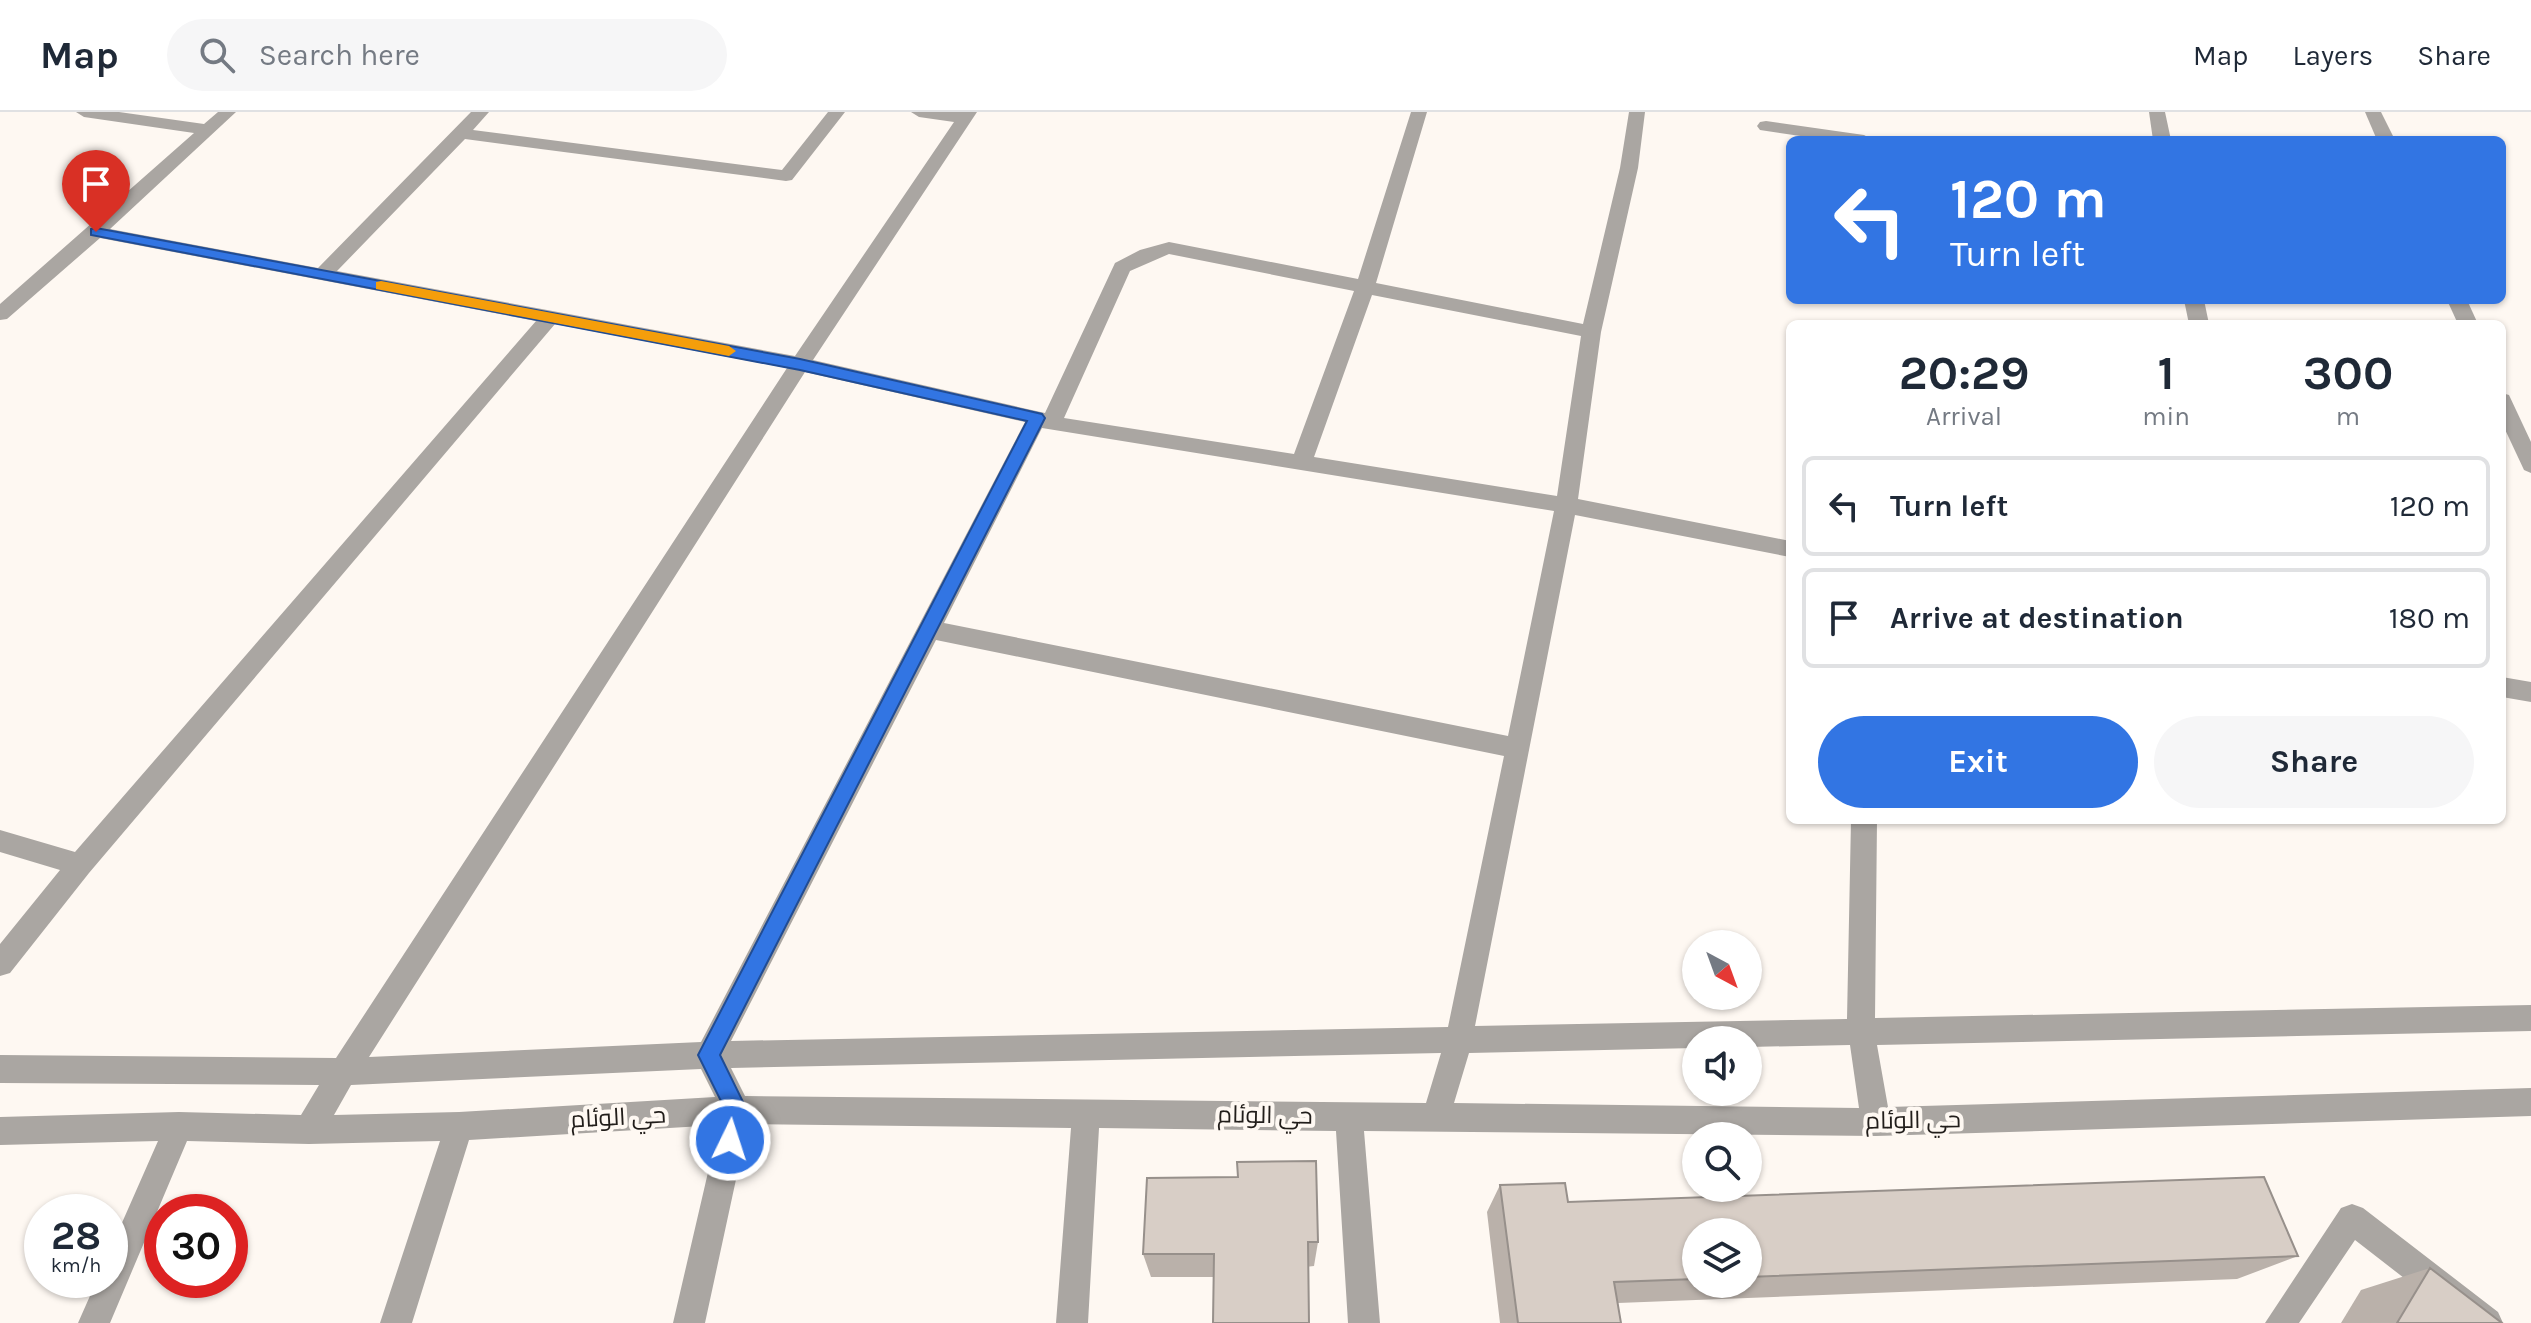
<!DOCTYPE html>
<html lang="en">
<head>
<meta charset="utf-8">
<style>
  body { margin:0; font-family:Karla,Cairo,sans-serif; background:#f6f6f7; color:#1f2937; height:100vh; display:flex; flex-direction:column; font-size:30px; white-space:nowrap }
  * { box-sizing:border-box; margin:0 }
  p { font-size:26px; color:#747a83 }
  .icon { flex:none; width:44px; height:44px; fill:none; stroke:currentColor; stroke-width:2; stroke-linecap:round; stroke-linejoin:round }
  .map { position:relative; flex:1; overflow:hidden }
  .drawer { position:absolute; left:1786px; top:208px; width:720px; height:504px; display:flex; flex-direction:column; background:#fff; border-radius:12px; box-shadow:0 2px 6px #0004 }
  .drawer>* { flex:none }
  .guide { position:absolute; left:1786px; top:24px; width:720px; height:168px; border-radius:12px; box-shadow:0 2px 6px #0004; background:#3275e3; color:#fff; overflow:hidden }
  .needle { width:52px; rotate:139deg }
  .fabs { position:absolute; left:1682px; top:818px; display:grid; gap:16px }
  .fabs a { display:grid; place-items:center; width:80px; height:80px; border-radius:50%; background:#fff; box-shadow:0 2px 6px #0004; font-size:40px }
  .speed { position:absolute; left:24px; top:1082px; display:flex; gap:16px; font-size:40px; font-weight:700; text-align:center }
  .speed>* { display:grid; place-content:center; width:104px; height:104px; border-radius:50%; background:#fff; box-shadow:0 2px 6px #0004; line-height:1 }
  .speed small { font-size:20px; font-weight:400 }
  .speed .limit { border:12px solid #d22; background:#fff; color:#111 }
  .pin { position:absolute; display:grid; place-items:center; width:68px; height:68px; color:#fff; margin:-82px -34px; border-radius:50% 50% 50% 0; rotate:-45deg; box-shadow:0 0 8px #0007 }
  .pin .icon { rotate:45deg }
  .me { position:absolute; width:88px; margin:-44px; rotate:4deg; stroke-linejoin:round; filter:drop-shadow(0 0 6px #0008) }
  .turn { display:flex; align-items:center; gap:28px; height:168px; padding:0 32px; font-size:36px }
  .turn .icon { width:104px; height:104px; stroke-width:2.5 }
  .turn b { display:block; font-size:56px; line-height:68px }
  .eta { display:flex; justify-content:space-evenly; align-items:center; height:136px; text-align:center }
  .eta b { font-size:48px; font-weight:700; line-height:56px }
  .primary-button { display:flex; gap:16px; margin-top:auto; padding:16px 32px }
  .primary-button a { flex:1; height:92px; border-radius:48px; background:#3275e3; color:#fff; font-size:32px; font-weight:700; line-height:92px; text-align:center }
  .primary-button a+a { background:#f6f6f7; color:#1f2937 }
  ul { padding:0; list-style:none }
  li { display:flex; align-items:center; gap:24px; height:100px; margin:0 16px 12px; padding:0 16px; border:4px solid #e0e1e3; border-radius:12px }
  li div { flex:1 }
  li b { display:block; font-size:30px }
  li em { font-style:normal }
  header { display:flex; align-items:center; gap:48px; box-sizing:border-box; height:112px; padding:0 40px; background:#fff; border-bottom:2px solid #e0e1e3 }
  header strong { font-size:38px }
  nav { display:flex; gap:44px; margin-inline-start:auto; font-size:28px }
  .search { width:560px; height:72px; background:#f6f6f7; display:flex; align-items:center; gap:20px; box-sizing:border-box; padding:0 28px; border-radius:44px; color:#747a83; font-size:30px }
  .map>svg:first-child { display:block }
</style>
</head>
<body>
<header>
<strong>Map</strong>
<div class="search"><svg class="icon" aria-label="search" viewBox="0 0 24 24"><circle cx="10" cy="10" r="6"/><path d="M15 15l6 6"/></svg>Search here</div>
<nav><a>Map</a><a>Layers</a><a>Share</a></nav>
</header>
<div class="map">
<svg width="2531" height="1211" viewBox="0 0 2531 1211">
  <rect width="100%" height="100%" fill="#fef8f2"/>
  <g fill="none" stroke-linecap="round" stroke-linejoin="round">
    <g fill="#aaa6a2" fill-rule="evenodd">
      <path d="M76 0H119L204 12 218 0H236L110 117 318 156 471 0H489L473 18 782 58 828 0H845L792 68 786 69 465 27 337 159 795 244 954 10 919 5 911 0H977L813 248 1045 301 1115 151 1140 138 1169 130 1358 167 1411 0H1427L1376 171 1583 212 1620 56 1629 0H1645L1638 56 1601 220 1578 387 1790 429V445L1575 403 1475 914 1847 907 1851 708H1877L1875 906 2531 893V919L1877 933 1888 995 2531 976V1004L1876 1024 1364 1019 1380 1211H1348L1336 1019 1099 1016 1088 1211H1056L1071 1016 748 1012 705 1211H673L719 1013 469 1028 412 1211H380L440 1029 309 1032 187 1029 110 1211H78L97 1168H110V1138L158 1029 0 1033V1005L179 1000 301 1003 319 973 0 971V943L336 946 787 256 555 212 89 761 10 861 0 864V832L60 758 0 740V718L75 740 536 209 100 126 7 207 0 208V192L194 21 84 5ZM1169 142 1354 179 1294 342 1064 306 1130 159ZM1372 183 1581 224 1557 384 1314 345ZM805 260 1025 310 701 930 369 945ZM1042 316 1554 399 1508 624 944 511ZM936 528 1504 644 1448 915 731 929ZM1696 928H1748V935L1850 933 1859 996 1454 991 1469 941 1696 936ZM1441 941 1426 991 745 984 731 956ZM701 957 715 985 459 1000 334 1003 351 973Z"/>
      <polygon points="2149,0 2165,0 2171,28 2153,28"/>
      <polygon points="2365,0 2381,0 2395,28 2377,28"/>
      <polygon points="1766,9 1864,23 1873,28 1828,28 1760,18 1757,14 1760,10"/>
      <polygon points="2184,188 2204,188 2209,212 2189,212"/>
      <polygon points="2447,188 2467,188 2478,212 2458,212"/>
      <polygon points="2502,281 2509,283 2531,330 2531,361 2524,358 2502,311"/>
      <polygon points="2502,565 2531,570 2531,590 2502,585"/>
      <polygon points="2352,1092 2363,1096 2498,1200 2503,1211 2462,1211 2355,1128 2299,1211 2265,1211 2341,1096"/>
    </g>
  </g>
  <g fill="#bab1aa" fill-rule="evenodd">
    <polygon points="1147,1066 1318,1130 1314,1154 1214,1165 1151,1165 1143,1142"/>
    <path d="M1500 1073 1568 1090 2298 1144 2237 1167 1618 1191 1621 1211H1500L1487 1100ZM1696 1120H1748V1172H1696Z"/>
    <polygon points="2430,1156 2502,1211 2341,1211 2361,1178"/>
  </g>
  <g fill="#d8cec6" stroke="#97908b" stroke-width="2">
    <polygon points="1316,1049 1318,1130 1308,1130 1309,1211 1213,1211 1214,1142 1143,1142 1147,1066 1238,1065 1237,1050"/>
    <polygon points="2264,1065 2298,1144 1748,1165 1748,1120 1696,1120 1696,1167 1614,1170 1621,1211 1518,1211 1500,1073 1565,1071 1568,1090"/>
    <polygon points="2430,1156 2502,1211 2397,1211"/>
  </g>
  <polygon fill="#3275e3" stroke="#204c94" stroke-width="2" points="96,116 800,247 1042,302 1045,306 720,943 747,998 738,1036 730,1039 722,1036 719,1028 726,999 698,943 1027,309 800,258 91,123 91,117"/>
  <polygon fill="#f59e0b" points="381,169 729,234 736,239 729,244 376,177 376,170"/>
  <g text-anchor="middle" stroke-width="8" stroke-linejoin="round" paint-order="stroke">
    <g font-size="24" fill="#211d1a" stroke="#fef8f2">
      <text transform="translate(1265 1003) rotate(1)" y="8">حي الوئام</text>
      <text transform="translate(618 1005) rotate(-3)" y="8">حي الوئام</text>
      <text transform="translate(1913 1008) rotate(-1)" y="8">حي الوئام</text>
    </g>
  </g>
</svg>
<div class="fabs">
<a><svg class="needle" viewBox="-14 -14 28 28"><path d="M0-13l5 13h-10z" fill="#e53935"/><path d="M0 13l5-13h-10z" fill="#747a83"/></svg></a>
<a><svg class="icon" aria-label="sound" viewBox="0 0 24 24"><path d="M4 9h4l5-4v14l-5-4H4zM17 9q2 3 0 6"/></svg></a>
<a><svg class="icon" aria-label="search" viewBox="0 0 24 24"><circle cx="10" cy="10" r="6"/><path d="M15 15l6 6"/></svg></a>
<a><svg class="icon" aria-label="layers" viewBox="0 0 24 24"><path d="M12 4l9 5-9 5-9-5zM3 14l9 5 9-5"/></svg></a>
</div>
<div class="speed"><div>28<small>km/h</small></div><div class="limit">30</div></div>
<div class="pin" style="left:96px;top:120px;background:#d93025"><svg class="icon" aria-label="arrive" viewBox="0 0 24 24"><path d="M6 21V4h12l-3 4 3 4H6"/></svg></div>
<svg class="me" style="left:730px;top:1028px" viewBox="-20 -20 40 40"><circle r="17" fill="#3275e3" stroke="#fff" stroke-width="3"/><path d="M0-11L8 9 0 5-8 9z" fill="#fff"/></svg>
<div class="guide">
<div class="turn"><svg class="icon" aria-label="left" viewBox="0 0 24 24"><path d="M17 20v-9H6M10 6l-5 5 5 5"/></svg><div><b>120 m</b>Turn left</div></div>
</div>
<section class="drawer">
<div class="eta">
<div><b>20:29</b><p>Arrival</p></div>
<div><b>1</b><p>min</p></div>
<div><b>300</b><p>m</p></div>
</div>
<ul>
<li><svg class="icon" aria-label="left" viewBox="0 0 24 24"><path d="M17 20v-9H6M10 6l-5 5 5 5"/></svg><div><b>Turn left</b></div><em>120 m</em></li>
<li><svg class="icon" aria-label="arrive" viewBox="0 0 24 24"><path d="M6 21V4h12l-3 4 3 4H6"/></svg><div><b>Arrive at destination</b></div><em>180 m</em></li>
</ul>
<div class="primary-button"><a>Exit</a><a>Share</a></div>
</section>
</div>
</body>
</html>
